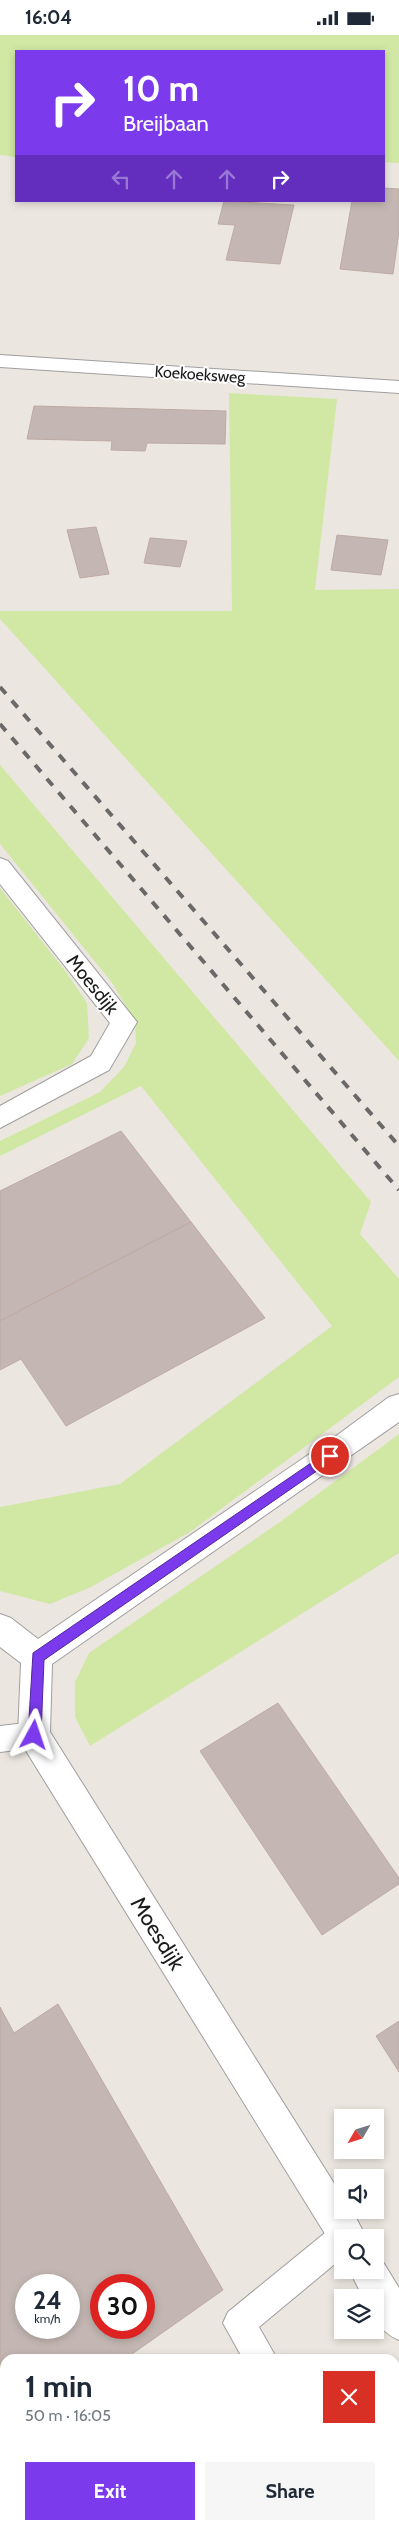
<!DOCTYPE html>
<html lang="en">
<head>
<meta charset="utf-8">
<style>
  body { margin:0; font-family:Cabin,sans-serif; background:#f6f6f7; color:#1f2937; height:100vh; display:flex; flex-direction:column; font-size:19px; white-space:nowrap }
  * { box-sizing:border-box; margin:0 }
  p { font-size:16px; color:#747a83 }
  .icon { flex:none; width:28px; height:28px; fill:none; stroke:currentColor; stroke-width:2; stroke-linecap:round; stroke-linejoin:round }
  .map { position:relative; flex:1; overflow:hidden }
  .side { position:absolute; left:0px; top:2319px; width:400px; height:176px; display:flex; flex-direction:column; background:#fff; border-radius:15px 15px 0 0; box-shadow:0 2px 8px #0003 }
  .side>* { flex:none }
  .top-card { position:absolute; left:15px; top:15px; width:370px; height:152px; border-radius:0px; box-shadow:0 2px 8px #0003; background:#7c3aed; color:#fff; overflow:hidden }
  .needle { width:32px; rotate:231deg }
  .tools { position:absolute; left:334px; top:2074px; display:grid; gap:10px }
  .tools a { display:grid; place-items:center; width:50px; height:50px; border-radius:0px; background:#fff; box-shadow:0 2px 8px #0003; font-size:25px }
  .speed { position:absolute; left:15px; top:2239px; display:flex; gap:10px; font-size:25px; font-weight:700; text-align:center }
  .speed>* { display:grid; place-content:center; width:65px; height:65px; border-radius:50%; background:#fff; box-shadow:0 2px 8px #0003; line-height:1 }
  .speed small { font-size:12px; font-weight:400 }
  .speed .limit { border:8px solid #d22; background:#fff; color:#111 }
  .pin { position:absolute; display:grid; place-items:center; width:42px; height:42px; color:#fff; margin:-21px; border:2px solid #fff; border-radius:50%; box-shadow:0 1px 5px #0007 }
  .me { position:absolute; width:55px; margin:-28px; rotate:5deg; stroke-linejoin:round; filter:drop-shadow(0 0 4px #0008) }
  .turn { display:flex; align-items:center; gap:18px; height:105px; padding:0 25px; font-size:22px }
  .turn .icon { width:65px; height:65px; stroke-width:2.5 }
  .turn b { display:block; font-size:35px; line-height:42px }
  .lanes { display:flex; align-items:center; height:48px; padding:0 25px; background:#0003; justify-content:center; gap:25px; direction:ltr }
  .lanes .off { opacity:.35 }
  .round { display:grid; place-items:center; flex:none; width:52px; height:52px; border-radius:0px; background:#f6f6f7 }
  .overview { display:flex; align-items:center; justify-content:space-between; height:85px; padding:0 25px }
  h1 { font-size:30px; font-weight:800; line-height:38px }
  .cta { display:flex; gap:10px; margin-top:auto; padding:10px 25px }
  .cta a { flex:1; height:58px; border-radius:0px; background:#7c3aed; color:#fff; font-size:20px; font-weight:800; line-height:58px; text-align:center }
  .cta a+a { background:#f6f6f7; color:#1f2937 }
  .status { display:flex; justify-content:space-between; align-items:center; height:35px; padding:0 25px; background:#fff; direction:ltr }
  .status svg { height:14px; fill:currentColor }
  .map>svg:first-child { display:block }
</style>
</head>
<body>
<div class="status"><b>16:04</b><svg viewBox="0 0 49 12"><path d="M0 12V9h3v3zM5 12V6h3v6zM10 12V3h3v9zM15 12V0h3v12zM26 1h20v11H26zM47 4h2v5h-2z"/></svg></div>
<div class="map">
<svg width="399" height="2494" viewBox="0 0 399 2494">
  <rect width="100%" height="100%" fill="#ece6e0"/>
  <g fill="#d0e8a4">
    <polygon points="0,0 399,0 399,128 384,127 384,16 16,16 16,122 0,120"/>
    <polygon points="229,358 337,364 315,555 399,554 399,1026 0,584 0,576 232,576"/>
    <polygon points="0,730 371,1167 360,1199 399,1244 399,1342 190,1497 89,1553 50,1569 0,1556 0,1472 120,1449 332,1291 141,1051 0,1121 0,1106 100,1057 124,1032 136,1008 135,987 113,949 0,809"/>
    <polygon points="0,853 66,937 87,968 89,1003 72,1029 0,1061"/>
    <polygon points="399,1399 399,1518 90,1711 75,1682 75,1647 89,1618 280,1487"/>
  </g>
  <g fill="#c4b7b3" stroke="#beaaa2" fill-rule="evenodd">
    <polygon points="384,153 399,154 399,196 393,239 340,234 352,166 384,166"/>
    <polygon points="224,166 294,170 280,229 226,225 235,190 218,189"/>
    <polygon points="34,371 226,376 225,409 147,408 145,416 111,415 112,406 27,404"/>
    <polygon points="96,492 109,539 80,543 67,495"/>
    <polygon points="337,500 388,505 381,540 331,535"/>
    <polygon points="150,503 187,506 180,532 144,528"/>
    <polygon points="121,1096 191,1187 0,1286 0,1156"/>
    <polygon points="191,1187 265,1283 66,1391 21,1324 0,1335 0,1286"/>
    <polygon points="278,1668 399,1843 399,1849 322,1900 200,1716"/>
    <path d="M58 1969 223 2255 125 2324H5V2407L0 2411V1972L14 1998ZM26 2250H69V2292H26ZM101 2250H144V2292H101Z"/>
    <polygon points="399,1986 399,2037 376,2001"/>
    <polygon points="5,2483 5,2490 291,2490 293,2494 0,2494 0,2486"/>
  </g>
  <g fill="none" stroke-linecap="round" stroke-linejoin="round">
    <g stroke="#9f9f9f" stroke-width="2">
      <g id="service">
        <polygon points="34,1687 44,1691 48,1700 44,1709 34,1713 0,1717 0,1691"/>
        <polygon points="342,2189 353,2193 357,2202 342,2202 342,2223 259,2292 277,2324 243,2324 223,2288 228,2277 331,2193"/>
        <polygon points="346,2490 380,2490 381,2494 347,2494"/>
      </g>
    </g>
    <g stroke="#9f9f9f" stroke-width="2">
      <g id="minor">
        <polygon points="0,320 399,346 399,358 0,332"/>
        <polygon points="0,823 8,826 137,987 109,1035 0,1093 0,1071 91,1021 110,988 0,849"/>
        <polygon points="399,1359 399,1387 52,1629 50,1697 342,2161 342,2175 352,2175 366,2202 342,2202 342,2218 335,2215 23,1711 18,1700 21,1628 0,1612 0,1579 11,1583 38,1604 336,1401 389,1362"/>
        <path d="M375 2220 380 2222 399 2253V2305C378 2296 375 2284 375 2262H363L349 2235H375Z"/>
      </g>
    </g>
    <use href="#service" fill="#fff" fill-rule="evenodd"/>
    <use href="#minor" fill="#fff" fill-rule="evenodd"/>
    <g stroke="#696969" stroke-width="4" stroke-dasharray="9 9" stroke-linecap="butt">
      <polyline points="0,652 399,1111"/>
      <polyline points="0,689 399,1155"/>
    </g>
  </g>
  <polygon fill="#7c3aed" stroke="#51269a" points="330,1415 334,1417 334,1424 44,1625 41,1700 39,1704 34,1706 30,1704 28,1700 33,1618"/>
  <g text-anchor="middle" stroke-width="4" stroke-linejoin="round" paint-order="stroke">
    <g font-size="16" fill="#1b1b1b" stroke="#fff">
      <text transform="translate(200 339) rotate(4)" y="6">Koekoeksweg</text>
    </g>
    <g font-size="19" fill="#1b1b1b" stroke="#fff">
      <text transform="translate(93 949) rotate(51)" y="7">Moesdijk</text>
    </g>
    <g font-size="22" fill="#1b1b1b" stroke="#fff">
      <text transform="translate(158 1898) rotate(58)" y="8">Moesdijk</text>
    </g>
  </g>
</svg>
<div class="tools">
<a><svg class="needle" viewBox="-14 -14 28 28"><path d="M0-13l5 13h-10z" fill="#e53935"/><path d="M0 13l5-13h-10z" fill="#747a83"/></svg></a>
<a><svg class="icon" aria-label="sound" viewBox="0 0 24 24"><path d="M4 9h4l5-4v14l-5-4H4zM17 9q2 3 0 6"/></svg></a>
<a><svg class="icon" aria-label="search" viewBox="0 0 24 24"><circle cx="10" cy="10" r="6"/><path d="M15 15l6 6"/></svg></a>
<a><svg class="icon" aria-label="layers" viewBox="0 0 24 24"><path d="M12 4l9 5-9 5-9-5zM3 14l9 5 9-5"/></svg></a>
</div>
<div class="speed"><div>24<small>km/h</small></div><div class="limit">30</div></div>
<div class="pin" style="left:330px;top:1421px;background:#d93025"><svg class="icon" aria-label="arrive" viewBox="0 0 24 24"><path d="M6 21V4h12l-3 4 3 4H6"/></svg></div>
<svg class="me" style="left:34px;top:1700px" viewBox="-20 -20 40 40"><path d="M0-17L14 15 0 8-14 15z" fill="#7c3aed" stroke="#fff" stroke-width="4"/></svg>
<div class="top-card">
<div class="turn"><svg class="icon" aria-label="right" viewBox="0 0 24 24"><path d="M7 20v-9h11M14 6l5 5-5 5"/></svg><div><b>10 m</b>Breijbaan</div></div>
<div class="lanes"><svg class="icon off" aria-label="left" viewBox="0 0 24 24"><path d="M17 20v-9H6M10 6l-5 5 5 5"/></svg><svg class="icon off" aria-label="ahead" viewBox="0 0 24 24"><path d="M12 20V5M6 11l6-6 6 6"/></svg><svg class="icon off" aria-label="ahead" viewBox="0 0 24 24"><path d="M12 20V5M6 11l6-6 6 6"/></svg><svg class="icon" aria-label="right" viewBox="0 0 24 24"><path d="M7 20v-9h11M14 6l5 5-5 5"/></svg></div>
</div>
<section class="side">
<div class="overview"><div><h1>1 min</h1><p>50 m · 16:05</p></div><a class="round" style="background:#d93025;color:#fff"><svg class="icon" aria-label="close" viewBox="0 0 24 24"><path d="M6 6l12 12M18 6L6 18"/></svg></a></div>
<div class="cta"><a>Exit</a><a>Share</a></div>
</section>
</div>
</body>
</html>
